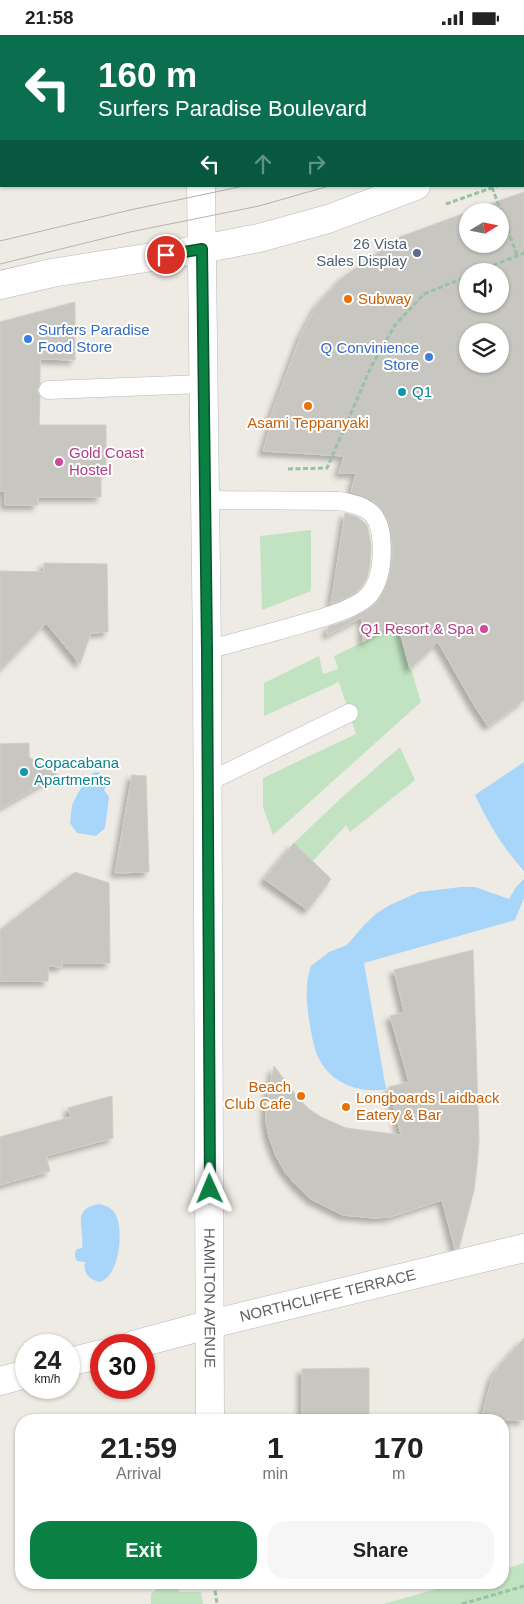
<!DOCTYPE html>
<html lang="en">
<head>
<meta charset="utf-8">
<style>
  body { margin:0; font-family:Helvetica,sans-serif; background:#f6f6f6; color:#222; height:100vh; display:flex; flex-direction:column; font-size:19px; white-space:nowrap }
  * { box-sizing:border-box; margin:0 }
  p { font-size:16px; color:#767676 }
  .icon { flex:none; width:28px; height:28px; fill:none; stroke:currentColor; stroke-width:2; stroke-linecap:round; stroke-linejoin:round }
  .map { position:relative; flex:1; overflow:hidden }
  .panel { position:absolute; left:15px; top:1379px; width:494px; height:175px; display:flex; flex-direction:column; background:#fff; border-radius:20px; box-shadow:0 1px 4px #0004 }
  .panel>* { flex:none }
  .hud { position:absolute; left:0px; top:0px; width:525px; height:152px; box-shadow:0 1px 4px #0004; background:#0b6e4f; color:#fff; overflow:hidden }
  .needle { width:32px; rotate:80deg }
  .tools { position:absolute; left:459px; top:168px; display:grid; gap:10px }
  .tools a { display:grid; place-items:center; width:50px; height:50px; border-radius:50%; background:#fff; box-shadow:0 1px 4px #0004; font-size:25px }
  .speed { position:absolute; left:15px; top:1299px; display:flex; gap:10px; font-size:25px; font-weight:700; text-align:center }
  .speed>* { display:grid; place-content:center; width:65px; height:65px; border-radius:50%; background:#fff; box-shadow:0 1px 4px #0004; line-height:1 }
  .speed small { font-size:12px; font-weight:400 }
  .speed .limit { border:8px solid #d22; background:#fff; color:#111 }
  .pin { position:absolute; display:grid; place-items:center; width:42px; height:42px; color:#fff; margin:-21px; border:2px solid #fff; border-radius:50%; box-shadow:0 1px 5px #0007 }
  .me { position:absolute; width:55px; margin:-28px; rotate:359deg; stroke-linejoin:round; filter:drop-shadow(0 0 4px #0008) }
  .turn { display:flex; align-items:center; gap:18px; height:105px; padding:0 15px; font-size:22px }
  .turn .icon { width:65px; height:65px; stroke-width:2.5 }
  .turn b { display:block; font-size:35px; line-height:42px }
  .lanes { display:flex; align-items:center; height:48px; padding:0 15px; background:#0003; justify-content:center; gap:25px; direction:ltr }
  .lanes .off { opacity:.35 }
  .eta { display:flex; justify-content:space-evenly; align-items:center; height:85px; text-align:center }
  .eta b { font-size:30px; font-weight:600; line-height:35px }
  .primary-button { display:flex; gap:10px; margin-top:auto; padding:10px 15px }
  .primary-button a { flex:1; height:58px; border-radius:20px; background:#0b8043; color:#fff; font-size:20px; font-weight:600; line-height:58px; text-align:center }
  .primary-button a+a { background:#f6f6f6; color:#222 }
  .status { display:flex; justify-content:space-between; align-items:center; height:35px; padding:0 25px; background:#fff; direction:ltr }
  .status svg { height:14px; fill:currentColor }
  .map>svg:first-child { display:block }
</style>
</head>
<body>
<div class="status"><b>21:58</b><svg viewBox="0 0 49 12"><path d="M0 12V9h3v3zM5 12V6h3v6zM10 12V3h3v9zM15 12V0h3v12zM26 1h20v11H26zM47 4h2v5h-2z"/></svg></div>
<div class="map">
<svg width="524" height="1569" viewBox="0 0 524 1569">
  <defs>
    <filter id="shadow"><feDropShadow dx="-4.5" dy="4.5" stdDeviation="2.5" flood-color="#0004"/></filter>
  </defs>
  <rect width="100%" height="100%" fill="#edebe3"/>
  <g fill="#c1e3c1">
    <polygon points="311,495 311,556 262,575 260,501"/>
    <polygon points="399,585 404,610 421,667 273,800 263,772 263,743 356,699 339,647 264,681 264,648 319,621 323,639 338,634 334,621 363,607"/>
    <polygon points="400,712 415,745 350,797 346,790 313,826 294,808 340,764"/>
    <polygon points="524,1528 524,1569 383,1569 458,1548 502,1548 503,1535"/>
    <polygon points="164,1548 179,1548 179,1557 201,1557 203,1569 151,1569 151,1559"/>
  </g>
  <g fill="#a7d6fa">
    <path d="M524 727V836C503 813 488 788 475 760Z"/>
    <path d="M95 737C102 737 105 740 108 747L104 755 109 762 105 793 96 801 77 798 70 788C71 782 71 776 72 771 74 764 88 740 95 737Z"/>
    <path d="M524 844V863L515 885 364 928 386 1054C359 1059 330 1048 318 1022 313 1010 311 997 309 984 306 965 305 949 311 931L329 917 347 910 364 890 377 878 390 870 419 857 461 852H475L509 864 516 852Z"/>
    <path d="M100 1169C106 1171 110 1172 114 1177 125 1191 120 1243 99 1247 89 1244 83 1239 85 1227L77 1226 75 1222V1218L77 1214 82 1213C85 1194 70 1173 100 1169Z"/>
  </g>
  <g fill="#c8c6c0" stroke="#d1cdc2" fill-rule="evenodd" filter="url(#shadow)">
    <path d="M524 157V665L488 691 474 670 438 607 410 634 397 586 363 607 362 582 327 600 328 592 346 586 367 575 376 568 383 558 389 543 392 525V508L389 488 385 479 375 467 366 462 351 457 356 438H339L344 421 263 416 272 386H269L301 300 317 270 342 243 400 202 468 177V209H500V176H471ZM468 236H500V269H468ZM468 296H500V329H468Z"/>
    <polygon points="75,267 75,325 40,324 40,349 37,355 40,361 39,390 106,390 106,437 101,437 101,462 38,462 38,470 5,470 5,456 0,456 0,287"/>
    <polygon points="345,478 358,482 367,490 371,509 370,530 367,543 361,553 348,562 331,569"/>
    <polygon points="44,528 107,529 108,597 91,598 80,629 46,588 0,635 0,536 44,537"/>
    <polygon points="29,708 29,722 58,740 0,773 0,709"/>
    <polygon points="132,740 146,741 149,837 115,838"/>
    <polygon points="294,808 331,844 308,875 264,844"/>
    <polygon points="75,837 109,848 110,928 62,928 62,932 48,931 48,946 0,946 0,895"/>
    <polygon points="473,915 479,1105 477,1131 474,1155 459,1213 455,1214 442,1165 390,1182 374,1183 343,1180 311,1164 297,1151 285,1137 276,1121 269,1102 266,1087 266,1070 274,1031 299,1064 309,1074 321,1082 346,1093 401,1100 389,1052 409,1047 390,981 404,977 394,935"/>
    <polygon points="112,1061 113,1103 46,1121 50,1136 0,1150 0,1102 71,1082 68,1073"/>
    <polygon points="524,1303 524,1385 481,1385 492,1343 497,1334"/>
    <polygon points="369,1333 369,1385 302,1385 302,1334"/>
  </g>
  <g fill="none" stroke-linecap="round" stroke-linejoin="round">
    <g stroke="#b6b9bd" stroke-width="19">
      <g id="service">
        <polyline points="48,355 203,349"/>
        <path d="M205 465 339 466C363 470 378 475 381 501 383 521 382 544 369 560 354 577 306 587 284 594 258 601 233 608 207 615"/>
        <polyline points="208,747 349,678"/>
      </g>
    </g>
    <g stroke="#b6b9bd" stroke-width="29">
      <g id="minor">
        <polyline points="201,0 201,1"/>
        <path id="s1" d="M201 151 207 615 210 1385"/>
      </g>
    </g>
    <g stroke="#b6b9bd" stroke-width="29">
      <g id="tertiary">
        <polyline points="0,250 52,238 202,214 259,203 328,184 416,151"/>
        <path id="s2" d="M133 1310 211 1289 524 1213"/>
        <polyline points="69,1327 101,1319"/>
        <polyline points="0,1346 26,1339"/>
      </g>
    </g>
    <g stroke="#99c1a5" stroke-width="3" stroke-dasharray="5 2.5" stroke-linecap="butt">
      <polyline points="524,84 524,83"/>
      <polyline points="492,152 517,220"/>
      <polyline points="446,169 497,151"/>
      <polyline points="479,236 524,218"/>
      <polyline points="288,434 327,433 371,332 395,290 424,259 468,241"/>
      <polyline points="214,1548 217,1569"/>
      <polyline points="462,1569 524,1551"/>
    </g>
    <use href="#service" stroke="#fff" stroke-width="18"/>
    <use href="#minor" stroke="#fff" stroke-width="28"/>
    <use href="#tertiary" stroke="#fff" stroke-width="28"/>
    <g stroke="#b2b3b3" stroke-width="1">
      <polyline points="524,65 524,64"/>
      <polyline points="0,206 130,175 244,151"/>
      <polyline points="0,229 130,197 259,171 329,151"/>
    </g>
  </g>
  <g fill="none" stroke-linecap="round" stroke-linejoin="round">
    <g stroke="#07532c" stroke-width="12">
      <polyline id="route" points="166,220 202,214 207,615 210,1154"/>
    </g>
    <use href="#route" stroke="#0b8043" stroke-width="9"/>
  </g>
  <circle fill="#5c6f8a" stroke="#fff" stroke-width="2" cx="417" cy="218" r="5"/>
  <g fill="#e8710a" stroke="#fff" stroke-width="2">
    <circle cx="348" cy="264" r="5"/>
    <circle cx="308" cy="371" r="5"/>
    <circle cx="301" cy="1061" r="5"/>
    <circle cx="346" cy="1072" r="5"/>
  </g>
  <g fill="#3f7fe0" stroke="#fff" stroke-width="2">
    <circle cx="28" cy="304" r="5"/>
    <circle cx="429" cy="322" r="5"/>
  </g>
  <g fill="#0f9aa8" stroke="#fff" stroke-width="2">
    <circle cx="402" cy="357" r="5"/>
    <circle cx="24" cy="737" r="5"/>
  </g>
  <g fill="#d1479c" stroke="#fff" stroke-width="2">
    <circle cx="59" cy="427" r="5"/>
    <circle cx="484" cy="594" r="5"/>
  </g>
  <g text-anchor="middle" stroke-width="4" stroke-linejoin="round" paint-order="stroke">
    <g font-size="15" fill="#4e5e75" stroke="#fff" text-anchor="end">
      <text x="407" y="214">26 Vista<tspan x="407" dy="17">Sales Display</tspan></text>
    </g>
    <g font-size="15" fill="#c56008" stroke="#fff" text-anchor="start">
      <text x="358" y="269">Subway</text>
      <text x="308" y="393" text-anchor="middle">Asami Teppanyaki</text>
      <text x="291" y="1057" text-anchor="end">Beach<tspan x="291" dy="17">Club Cafe</tspan></text>
      <text x="356" y="1068">Longboards Laidback<tspan x="356" dy="17">Eatery &amp; Bar</tspan></text>
    </g>
    <g font-size="15" fill="#366cbe" stroke="#fff" text-anchor="start">
      <text x="38" y="300">Surfers Paradise<tspan x="38" dy="17">Food Store</tspan></text>
      <text x="419" y="318" text-anchor="end">Q Convinience<tspan x="419" dy="17">Store</tspan></text>
    </g>
    <g font-size="15" fill="#0d838f" stroke="#fff" text-anchor="start">
      <text x="412" y="362">Q1</text>
      <text x="34" y="733">Copacabana<tspan x="34" dy="17">Apartments</tspan></text>
    </g>
    <g font-size="15" fill="#b23c85" stroke="#fff" text-anchor="start">
      <text x="69" y="423">Gold Coast<tspan x="69" dy="17">Hostel</tspan></text>
      <text x="474" y="599" text-anchor="end">Q1 Resort &amp; Spa</text>
    </g>
    <g font-size="15" fill="#5b5f63" stroke="#fff">
      <text dy="5" stroke="none"><textPath href="#s2" startOffset="201">NORTHCLIFFE TERRACE</textPath></text>
      <text dy="5" stroke="none"><textPath href="#s1" startOffset="1112">HAMILTON AVENUE</textPath></text>
    </g>
  </g>
</svg>
<div class="tools">
<a><svg class="needle" viewBox="-14 -14 28 28"><path d="M0-13l5 13h-10z" fill="#e53935"/><path d="M0 13l5-13h-10z" fill="#767676"/></svg></a>
<a><svg class="icon" aria-label="sound" viewBox="0 0 24 24"><path d="M4 9h4l5-4v14l-5-4H4zM17 9q2 3 0 6"/></svg></a>
<a><svg class="icon" aria-label="layers" viewBox="0 0 24 24"><path d="M12 4l9 5-9 5-9-5zM3 14l9 5 9-5"/></svg></a>
</div>
<div class="speed"><div>24<small>km/h</small></div><div class="limit">30</div></div>
<div class="pin" style="left:166px;top:220px;background:#d93025"><svg class="icon" aria-label="arrive" viewBox="0 0 24 24"><path d="M6 21V4h12l-3 4 3 4H6"/></svg></div>
<svg class="me" style="left:210px;top:1154px" viewBox="-20 -20 40 40"><path d="M0-17L14 15 0 8-14 15z" fill="#0b8043" stroke="#fff" stroke-width="4"/></svg>
<div class="hud">
<div class="turn"><svg class="icon" aria-label="left" viewBox="0 0 24 24"><path d="M17 20v-9H6M10 6l-5 5 5 5"/></svg><div><b>160 m</b>Surfers Paradise Boulevard</div></div>
<div class="lanes"><svg class="icon" aria-label="left" viewBox="0 0 24 24"><path d="M17 20v-9H6M10 6l-5 5 5 5"/></svg><svg class="icon off" aria-label="ahead" viewBox="0 0 24 24"><path d="M12 20V5M6 11l6-6 6 6"/></svg><svg class="icon off" aria-label="right" viewBox="0 0 24 24"><path d="M7 20v-9h11M14 6l5 5-5 5"/></svg></div>
</div>
<section class="panel">
<div class="eta">
<div><b>21:59</b><p>Arrival</p></div>
<div><b>1</b><p>min</p></div>
<div><b>170</b><p>m</p></div>
</div>
<div class="primary-button"><a>Exit</a><a>Share</a></div>
</section>
</div>
</body>
</html>
